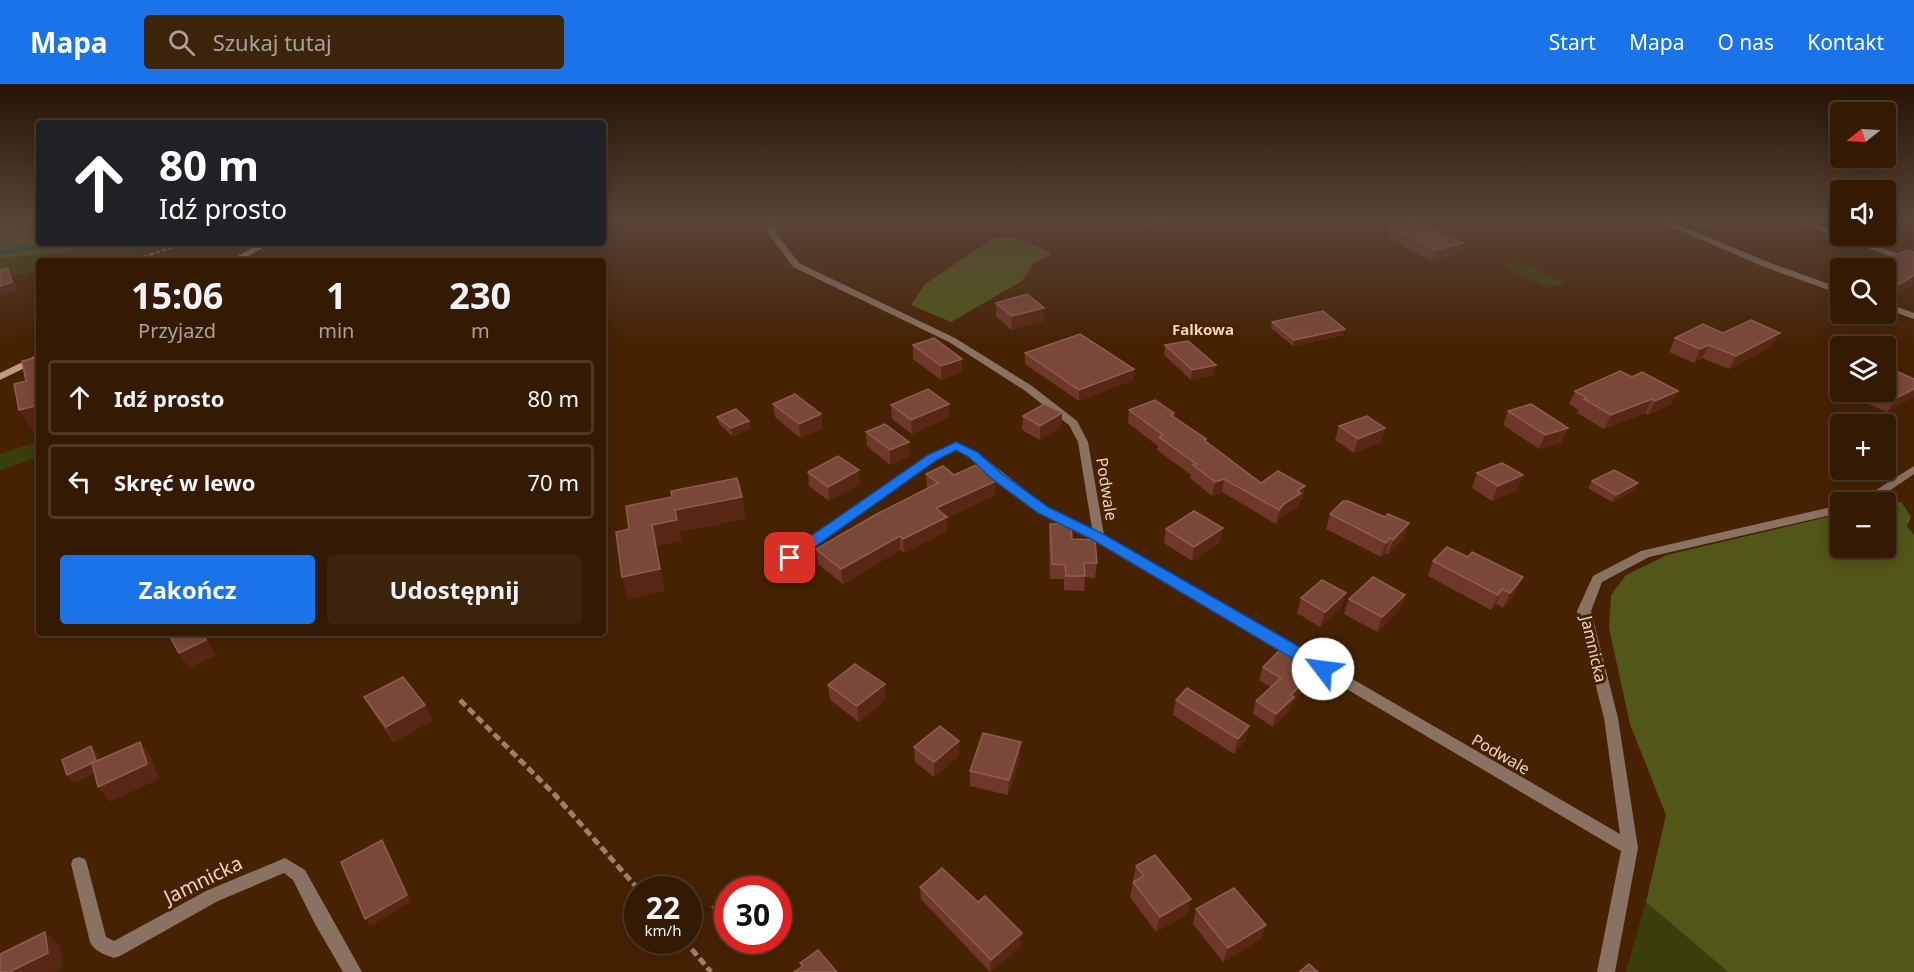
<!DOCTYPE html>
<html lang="pl">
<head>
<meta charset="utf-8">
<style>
  body { margin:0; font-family:"Noto Sans",sans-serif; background:#3c230c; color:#f1f3f6; height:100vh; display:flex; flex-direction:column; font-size:22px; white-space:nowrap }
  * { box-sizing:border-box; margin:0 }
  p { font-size:20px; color:#a9a199 }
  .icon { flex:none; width:33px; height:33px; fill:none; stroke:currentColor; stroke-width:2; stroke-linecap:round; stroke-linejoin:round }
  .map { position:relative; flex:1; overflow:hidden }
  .side { position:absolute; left:36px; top:174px; width:570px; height:378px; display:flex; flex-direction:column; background:#341a02; border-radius:6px; box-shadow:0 3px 15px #0003,0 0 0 2px #4e3824 }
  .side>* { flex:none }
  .hud { position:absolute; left:36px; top:36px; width:570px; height:126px; border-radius:6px; box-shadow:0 3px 15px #0003,0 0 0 2px #4e3824; background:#202124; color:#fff; overflow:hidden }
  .needle { width:39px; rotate:252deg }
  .controls { position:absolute; left:1830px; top:18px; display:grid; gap:12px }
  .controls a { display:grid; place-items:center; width:66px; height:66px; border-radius:6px; background:#341a02; box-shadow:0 3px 15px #0003,0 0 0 2px #4e3824; font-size:30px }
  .speed { position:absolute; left:624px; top:792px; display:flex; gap:12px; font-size:30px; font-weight:700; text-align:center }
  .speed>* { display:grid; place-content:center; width:78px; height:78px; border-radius:50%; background:#341a02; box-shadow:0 3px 15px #0003,0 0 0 2px #4e3824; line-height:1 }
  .speed small { font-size:15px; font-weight:400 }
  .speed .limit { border:9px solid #d22; background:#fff; color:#111 }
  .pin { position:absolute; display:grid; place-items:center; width:51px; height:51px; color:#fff; margin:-26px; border-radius:12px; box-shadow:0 3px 9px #0006 }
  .me { position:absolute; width:66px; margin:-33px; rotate:300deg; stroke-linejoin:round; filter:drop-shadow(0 0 4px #0008) }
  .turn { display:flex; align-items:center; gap:21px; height:126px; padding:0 24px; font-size:27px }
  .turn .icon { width:78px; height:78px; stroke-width:2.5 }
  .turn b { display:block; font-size:42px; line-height:51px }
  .eta { display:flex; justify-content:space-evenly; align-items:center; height:102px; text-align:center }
  .eta b { font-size:36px; font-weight:700; line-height:42px }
  .action { display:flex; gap:12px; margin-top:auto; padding:12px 24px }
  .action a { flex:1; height:69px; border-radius:6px; background:#1a73e8; color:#fff; font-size:24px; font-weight:700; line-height:69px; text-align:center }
  .action a+a { background:#3c230c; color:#f1f3f6 }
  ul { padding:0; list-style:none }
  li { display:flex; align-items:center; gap:18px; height:75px; margin:0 12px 9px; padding:0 12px; border:3px solid #4e3824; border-radius:6px }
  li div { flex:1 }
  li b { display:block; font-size:22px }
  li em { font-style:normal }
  header { display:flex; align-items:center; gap:36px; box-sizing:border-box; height:84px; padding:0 30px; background:#1a73e8; color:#fff }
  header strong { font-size:28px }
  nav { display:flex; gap:33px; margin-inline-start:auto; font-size:21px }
  .search { width:420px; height:54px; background:#3c230c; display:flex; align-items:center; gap:15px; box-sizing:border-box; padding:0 21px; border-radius:6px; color:#a9a199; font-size:22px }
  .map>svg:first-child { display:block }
</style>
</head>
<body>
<header>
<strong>Mapa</strong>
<div class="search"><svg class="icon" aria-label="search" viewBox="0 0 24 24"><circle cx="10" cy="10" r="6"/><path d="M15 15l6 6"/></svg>Szukaj tutaj</div>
<nav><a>Start</a><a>Mapa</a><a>O nas</a><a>Kontakt</a></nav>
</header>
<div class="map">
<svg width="1914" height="888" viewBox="0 0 1914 888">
  <rect width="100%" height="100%" fill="#462203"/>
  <g fill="#393e0b">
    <polygon points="107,159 173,159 120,177 39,177 39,188 0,192 0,174 62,169"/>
    <polygon points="1519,177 1565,199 1547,204 1503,182"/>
    <polygon points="39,357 39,373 0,386 0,370"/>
    <polygon points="1646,818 1728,888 1626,888"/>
  </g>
  <g fill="#505718">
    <polygon points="0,134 39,134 39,159 107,159 62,169 0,174"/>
    <polygon points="1012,153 1052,169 1033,180 1022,197 951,238 911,221 925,200 994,154"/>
    <polygon points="1887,416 1902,419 1911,433 1907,442 1914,451 1914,888 1728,888 1646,818 1666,731 1630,640 1609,544 1611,511 1626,491 1667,471 1840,430 1840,464 1886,464 1886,418 1879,418"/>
  </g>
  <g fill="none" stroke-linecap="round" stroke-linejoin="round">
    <polyline stroke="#0a4f41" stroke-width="4.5" points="0,169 31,163 92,159"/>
    <polyline stroke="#9e8069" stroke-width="3" stroke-dasharray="4.5 2" stroke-linecap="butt" points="131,177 184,159"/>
    <g stroke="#9e8069" stroke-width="5" stroke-dasharray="8 4" stroke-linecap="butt">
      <polyline points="460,616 555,711 639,806"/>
      <polyline points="684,856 711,888"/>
    </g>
    <g fill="#8a7262" fill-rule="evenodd">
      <polygon points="1651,134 1662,134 1773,180 1840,204 1840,210 1767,184"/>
      <polygon points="1785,134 1797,134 1840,149 1840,152 1846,152 1914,175 1914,181"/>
      <polygon points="1886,219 1914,229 1914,235 1886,225"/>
      <polygon points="956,358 983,373 1047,423 1102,450 1104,453 1102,456 1094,456 1039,429 975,378 956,365 936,376 794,476 786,476 784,473 786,470 928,372"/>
      <path d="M79 773 85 775 87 780 106 853 114 857 206 807 285 774 305 786 362 888H343L315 840 293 796 284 789 218 817 120 872 114 874C105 871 94 867 90 858L71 780 73 775Z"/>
    </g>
    <g fill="#8a7262" fill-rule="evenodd">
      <polygon points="766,134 774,134 776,149 799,179 955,254 1032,302 1077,337 1088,358 1104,451 1620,750 1604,634 1577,527 1593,492 1641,467 1840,421 1840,429 1649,473 1602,498 1591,527 1618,634 1638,764 1615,888 1597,888 1621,767 1094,456 1078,358 1069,341 1024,306 949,258 793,183 768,149"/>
      <polygon points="1914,382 1914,390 1873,418 1861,418 1862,415"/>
    </g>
    <g fill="#bf9980" fill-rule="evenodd">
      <polygon points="262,159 272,159 239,177 228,177"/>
      <polygon points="39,270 39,277 0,296 0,289"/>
    </g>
  </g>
  <g fill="#6d3729">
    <polygon points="1136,134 1173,134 1175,146 1153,149"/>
    <polygon points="1480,134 1524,134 1489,139"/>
    <polygon points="1676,134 1740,134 1706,146"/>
    <polygon points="1390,143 1463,159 1460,169 1432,177 1387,153"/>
    <polygon points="1914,168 1914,199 1892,213 1886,211 1886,184"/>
    <polygon points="996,219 1044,224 1043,237 1011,246 996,232"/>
    <polygon points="1272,238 1343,251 1293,262 1271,244"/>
    <polygon points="1723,249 1772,262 1729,285 1702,274 1694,279 1669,268 1675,254"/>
    <polygon points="913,261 962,275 962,288 941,296 913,275"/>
    <polygon points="1165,261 1214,291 1191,296 1164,271"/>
    <polygon points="1025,269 1134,285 1133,296 1079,317 1025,280"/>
    <polygon points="1632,293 1678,307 1671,320 1648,331 1645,329 1604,345 1577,329 1579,326 1569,320 1575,307"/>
    <polygon points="1914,295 1887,328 1856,315 1861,308 1886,308"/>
    <polygon points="773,320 821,330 822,344 800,354 775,333"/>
    <polygon points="891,321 949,333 912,350 892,335"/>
    <polygon points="1129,326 1174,329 1174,333 1206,355 1206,358 1261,399 1305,402 1302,415 1299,417 1298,423 1280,433 1276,440 1222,408 1212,412 1190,394 1191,391 1157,366 1158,362 1128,339"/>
    <polygon points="1508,327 1562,358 1539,365 1503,341"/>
    <polygon points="1062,329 1061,343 1040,356 1022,346 1023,332"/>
    <polygon points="717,333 749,337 750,344 732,352 719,340"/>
    <polygon points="1339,342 1385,344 1381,358 1354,369 1335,356"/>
    <polygon points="866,348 910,372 890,381 867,362"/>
    <polygon points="808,388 860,400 829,417 809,402"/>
    <polygon points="1477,389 1523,391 1517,406 1492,417 1472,404"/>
    <polygon points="926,390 954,391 995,411 947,434 947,447 904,469 900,466 843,500 818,480 816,465 927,405"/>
    <polygon points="1592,397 1635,406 1612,418 1588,404"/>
    <polygon points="1330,430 1404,454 1388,470 1385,469 1381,473 1326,445"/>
    <polygon points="1050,440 1072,455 1097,479 1095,494 1085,493 1084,507 1064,506 1064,495 1050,495 1049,454"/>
    <polygon points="1223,444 1219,459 1192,477 1164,459 1166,445"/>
    <polygon points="1433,477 1516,508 1503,524 1496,520 1491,526 1428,492"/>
    <polygon points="1405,511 1400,526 1377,548 1344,530 1349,515"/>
    <polygon points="1301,514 1341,524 1320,543 1297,529"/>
    <polygon points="1322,578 1318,591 1293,618 1290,626 1273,643 1253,630 1256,617 1271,603 1259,596 1263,583"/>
    <polygon points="885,600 885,616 859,638 830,616 828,601"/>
    <polygon points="364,613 425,621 433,636 394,658 373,628"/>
    <polygon points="1176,616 1249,642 1245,657 1234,670 1173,631"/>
    <polygon points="959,657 959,672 934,693 915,678 914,663"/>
    <polygon points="1020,673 1008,711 970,702 970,687"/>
    <polygon points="1136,782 1187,830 1156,848 1130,813 1133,798 1134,798 1133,796"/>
    <polygon points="920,803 978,818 1021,862 990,888 921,815"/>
    <polygon points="728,812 728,848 714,831 712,823"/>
    <polygon points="1196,825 1266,841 1261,855 1223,878 1193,840"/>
    <polygon points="734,856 754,856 741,866"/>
  </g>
  <g fill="#572713">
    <polygon points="1491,134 1524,134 1489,139"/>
    <polygon points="1712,134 1740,134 1706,146"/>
    <polygon points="1177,137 1175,146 1153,149 1154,140"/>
    <polygon points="1463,159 1460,169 1432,177 1436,166"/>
    <polygon points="8,184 13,192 17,207 0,212 0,202"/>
    <polygon points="1914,191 1914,199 1892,213 1900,200"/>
    <polygon points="1044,224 1043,237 1011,246 1012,232"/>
    <polygon points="1345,245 1343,251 1293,262 1294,256"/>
    <polygon points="1780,249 1772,262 1729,285 1736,272"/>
    <polygon points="1709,261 1702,274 1694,279 1700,265"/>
    <polygon points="962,275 962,288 941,296 941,282"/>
    <polygon points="1216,281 1214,291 1191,296 1192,286"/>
    <polygon points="1134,285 1133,296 1079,317 1079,306"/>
    <polygon points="1914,305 1914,313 1887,328 1896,314"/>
    <polygon points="1678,307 1671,320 1648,331 1655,317"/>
    <polygon points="1652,315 1645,329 1604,345 1611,331"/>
    <polygon points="949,320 949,333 912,350 911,336"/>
    <polygon points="39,321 39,345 33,347 19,326"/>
    <polygon points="1062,329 1061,343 1040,356 1040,342"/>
    <polygon points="821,330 822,344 800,354 799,340"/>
    <polygon points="749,337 750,344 732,352 731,344"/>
    <polygon points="1385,344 1381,358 1354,369 1358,355"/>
    <polygon points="1568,344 1562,358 1539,365 1545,351"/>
    <polygon points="909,358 910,372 890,381 890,366"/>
    <polygon points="859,386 860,400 829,417 828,403"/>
    <polygon points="1523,391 1517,406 1492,417 1498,402"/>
    <polygon points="1224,395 1222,408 1212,412 1215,398"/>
    <polygon points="996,397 995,411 947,434 947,447 904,469 903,455 936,424"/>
    <polygon points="1638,399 1635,406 1612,418 1616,411"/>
    <polygon points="1305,402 1302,415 1299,417 1298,423 1280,433 1276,440 1279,426 1284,420 1297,407"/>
    <polygon points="742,413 746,435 680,448 682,457 657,462 665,507 628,515 622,493 652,441 675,426"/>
    <polygon points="1409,439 1404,454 1388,470 1393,456"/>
    <polygon points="1223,444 1219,459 1192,477 1194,463"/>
    <polygon points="900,452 900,466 843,500 841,485"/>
    <polygon points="1390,454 1385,469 1381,473 1386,459"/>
    <polygon points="1523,493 1516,508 1503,524 1510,509"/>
    <polygon points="1502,505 1496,520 1491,526 1498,511"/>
    <polygon points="1346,509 1341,524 1320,543 1325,528"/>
    <polygon points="1405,511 1400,526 1377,548 1382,533"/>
    <polygon points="202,549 203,549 216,571 189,584 179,569"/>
    <polygon points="1322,578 1318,591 1293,618 1290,626 1273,643 1276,630 1291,611"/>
    <polygon points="885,600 885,616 859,638 857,622"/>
    <polygon points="425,621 433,636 394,658 386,643"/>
    <polygon points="1249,642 1245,657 1234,670 1238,655"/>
    <polygon points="959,657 959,672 934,693 934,678"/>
    <polygon points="140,658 151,673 159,695 110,718 98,703"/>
    <polygon points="1021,658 1020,673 1008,711 1009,696"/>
    <polygon points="91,662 97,669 103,685 74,699 67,691"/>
    <polygon points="382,756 386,764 411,818 370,842 365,835"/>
    <polygon points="1191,815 1187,830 1156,848 1160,833"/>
    <polygon points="1266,841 1261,855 1223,878 1228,864"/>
    <polygon points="45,848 60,862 63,883 54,888 9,888"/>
    <polygon points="1022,849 1021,862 990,888 991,876"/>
    <polygon points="742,856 754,856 741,866 740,859"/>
  </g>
  <g fill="#7a4839" stroke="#8c5d4f" stroke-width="1.5">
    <polygon points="1147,134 1173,134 1177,137 1154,140"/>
    <polygon points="1413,136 1463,159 1436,166 1390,143"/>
    <polygon points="1907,166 1914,168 1914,191 1900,200 1886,195 1886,184 1866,184"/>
    <polygon points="8,184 12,198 0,202 0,186"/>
    <polygon points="1027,210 1044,224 1012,232 996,219"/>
    <polygon points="1323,227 1345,245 1294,256 1272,238"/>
    <polygon points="1751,236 1780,249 1736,272 1709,261 1700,265 1675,254 1703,240 1723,249"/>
    <polygon points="1080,250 1134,285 1079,306 1025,269"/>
    <polygon points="934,254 962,275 941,282 913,261"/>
    <polygon points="1188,257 1216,281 1192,286 1165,261"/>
    <polygon points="39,273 39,321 19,326 14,300 26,297 22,277"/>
    <polygon points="1894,286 1914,295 1914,305 1896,314 1880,308 1886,308 1886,290"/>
    <polygon points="1620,287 1632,293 1642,288 1678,307 1655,317 1652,315 1611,331 1584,315 1587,314 1575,307"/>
    <polygon points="928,305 949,320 911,336 891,321"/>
    <polygon points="795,310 821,330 799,340 773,320"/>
    <polygon points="1155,316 1174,329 1171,331 1206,355 1204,356 1261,399 1278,387 1305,402 1297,407 1301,409 1284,420 1279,426 1224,395 1215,398 1193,381 1196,380 1159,353 1163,351 1129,326"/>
    <polygon points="1044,320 1062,329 1040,342 1023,332"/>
    <polygon points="1531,320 1568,344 1545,351 1508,327"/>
    <polygon points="736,325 749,337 731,344 717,333"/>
    <polygon points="1367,332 1385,344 1358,355 1339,342"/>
    <polygon points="885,340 909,358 890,366 866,348"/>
    <polygon points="838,372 859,386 828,403 808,388"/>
    <polygon points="1502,379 1523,391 1498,402 1477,389"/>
    <polygon points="976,381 996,397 936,424 947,433 903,455 900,452 841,485 816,465 875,431 938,399 926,390 943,382 954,391"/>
    <polygon points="1614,386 1638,399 1616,411 1592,397"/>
    <polygon points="737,394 742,413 675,426 677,436 652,441 660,485 622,493 616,448 629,445 626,422 672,413 671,407"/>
    <polygon points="1343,417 1348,417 1385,433 1388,430 1409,439 1393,456 1390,454 1386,459 1330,430"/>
    <polygon points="1194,427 1223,444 1194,463 1166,445"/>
    <polygon points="1050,440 1071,440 1072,455 1095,456 1097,479 1084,479 1085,492 1066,492 1065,481 1052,480"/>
    <polygon points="1447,463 1468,473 1472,468 1523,493 1510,509 1502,505 1498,511 1433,477"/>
    <polygon points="1373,493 1405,511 1382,533 1349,515"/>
    <polygon points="1322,496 1346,509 1325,528 1301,514"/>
    <polygon points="168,549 202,549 206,556 179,569"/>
    <polygon points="1288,558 1322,578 1291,611 1294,613 1276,630 1256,617 1281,594 1263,583"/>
    <polygon points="855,580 885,600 857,622 828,601"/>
    <polygon points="403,593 425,621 386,643 364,613"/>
    <polygon points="1187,604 1249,642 1238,655 1176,616"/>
    <polygon points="940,642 959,657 934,678 914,663"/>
    <polygon points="983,649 1021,658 1009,696 970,687"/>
    <polygon points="140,658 147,680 98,703 92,679"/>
    <polygon points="91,662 96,677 67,691 62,676"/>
    <polygon points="382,756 407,811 365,835 341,778"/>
    <polygon points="1155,771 1191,815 1160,833 1133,798 1144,792 1136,782"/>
    <polygon points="942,784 978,818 985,812 1022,849 991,876 920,803"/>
    <polygon points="745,800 750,806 737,806"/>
    <polygon points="1234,804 1266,841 1228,864 1196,825"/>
    <polygon points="728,812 728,843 712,823"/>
    <polygon points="45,848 48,869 9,888 0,888 0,870"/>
    <polygon points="818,866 837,888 794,888 803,882 800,879"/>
    <polygon points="1309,880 1318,888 1299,888"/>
  </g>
  <linearGradient id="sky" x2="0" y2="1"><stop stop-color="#261302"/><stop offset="0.52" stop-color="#574439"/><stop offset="1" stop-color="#574439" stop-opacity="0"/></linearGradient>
  <rect width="1914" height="258" fill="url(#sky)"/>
  <polygon fill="#1a73e8" stroke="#114b97" stroke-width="1.5" points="956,358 977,368 1001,389 1048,423 1103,450 1329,580 1331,585 1329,589 1317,589 1093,456 1038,429 992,395 969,373 956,366 937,376 795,477 785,477 783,474 785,470 928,371"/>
  <g text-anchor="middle" stroke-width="6" stroke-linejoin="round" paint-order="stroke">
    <g font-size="15" font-weight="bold" fill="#f9d2b9" stroke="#462203">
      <text x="1203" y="251">Falkowa</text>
    </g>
    <g font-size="16" fill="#ebd3c3" stroke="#462203">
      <text transform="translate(1107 405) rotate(81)" y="6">Podwale</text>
      <text transform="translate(1594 565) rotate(77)" y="6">Jamnicka</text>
      <text transform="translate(1501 670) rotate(30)" y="6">Podwale</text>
    </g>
    <g font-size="20" fill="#ebd3c3" stroke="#462203">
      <text transform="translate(203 796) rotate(-26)" y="7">Jamnicka</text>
    </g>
  </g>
</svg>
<div class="controls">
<a><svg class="needle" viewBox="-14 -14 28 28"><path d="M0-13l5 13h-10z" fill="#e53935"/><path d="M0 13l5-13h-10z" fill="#a9a199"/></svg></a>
<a><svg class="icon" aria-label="sound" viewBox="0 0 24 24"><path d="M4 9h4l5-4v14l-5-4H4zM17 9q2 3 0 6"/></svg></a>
<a><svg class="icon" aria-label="search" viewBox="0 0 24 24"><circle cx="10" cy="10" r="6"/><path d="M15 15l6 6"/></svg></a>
<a><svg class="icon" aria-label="layers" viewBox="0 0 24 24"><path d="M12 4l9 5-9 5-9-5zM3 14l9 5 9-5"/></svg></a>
<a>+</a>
<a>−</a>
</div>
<div class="speed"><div>22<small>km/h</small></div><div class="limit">30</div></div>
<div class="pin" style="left:790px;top:474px;background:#d93025"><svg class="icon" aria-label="arrive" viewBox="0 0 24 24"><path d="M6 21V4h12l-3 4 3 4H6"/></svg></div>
<svg class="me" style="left:1323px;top:585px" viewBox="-20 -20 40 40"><circle r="19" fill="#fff"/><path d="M0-13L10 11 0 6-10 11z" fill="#1a73e8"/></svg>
<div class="hud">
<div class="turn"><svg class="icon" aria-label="ahead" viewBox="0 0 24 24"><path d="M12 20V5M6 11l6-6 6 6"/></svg><div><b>80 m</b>Idź prosto</div></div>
</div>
<section class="side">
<div class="eta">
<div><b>15:06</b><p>Przyjazd</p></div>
<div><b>1</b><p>min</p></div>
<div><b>230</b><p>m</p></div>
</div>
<ul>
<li><svg class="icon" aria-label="ahead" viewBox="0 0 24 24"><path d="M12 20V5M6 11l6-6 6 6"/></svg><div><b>Idź prosto</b></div><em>80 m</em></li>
<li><svg class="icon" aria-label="left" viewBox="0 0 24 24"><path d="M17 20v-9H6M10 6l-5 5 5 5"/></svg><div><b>Skręć w lewo</b></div><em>70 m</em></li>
</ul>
<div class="action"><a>Zakończ</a><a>Udostępnij</a></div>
</section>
</div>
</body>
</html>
